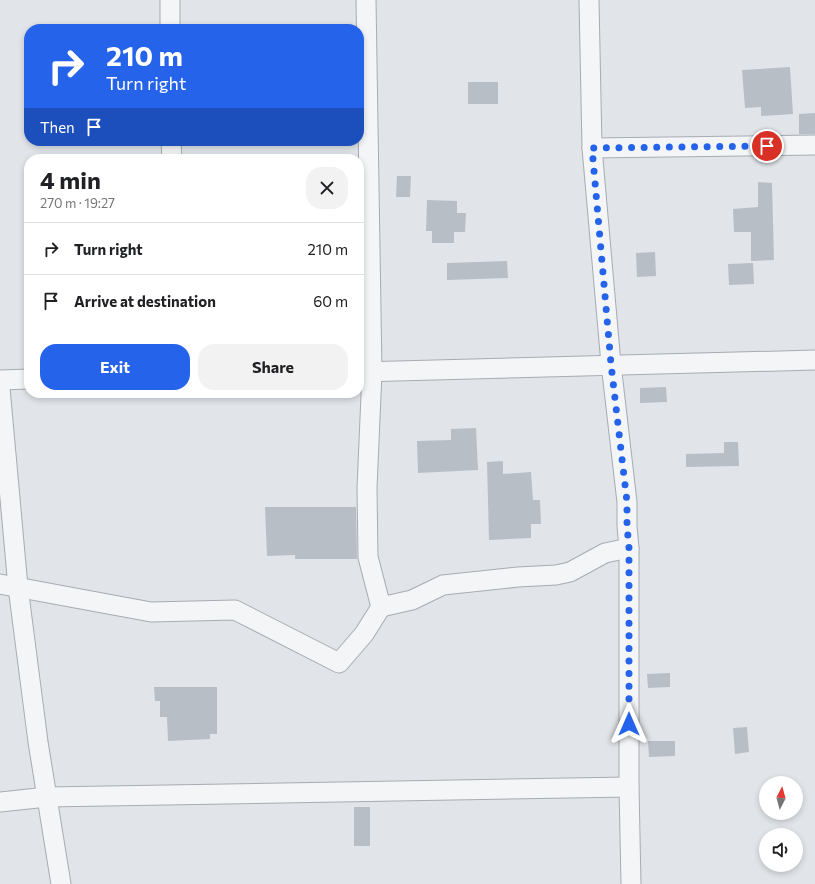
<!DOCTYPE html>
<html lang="en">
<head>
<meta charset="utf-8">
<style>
  body { margin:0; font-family:Commissioner,sans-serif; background:#f2f2f2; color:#202124; height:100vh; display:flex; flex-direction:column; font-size:15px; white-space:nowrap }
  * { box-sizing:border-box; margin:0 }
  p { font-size:13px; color:#757577 }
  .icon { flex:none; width:22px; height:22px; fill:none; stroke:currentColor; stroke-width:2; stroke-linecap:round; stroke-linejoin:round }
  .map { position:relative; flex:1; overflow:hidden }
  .side { position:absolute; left:24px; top:154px; width:340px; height:244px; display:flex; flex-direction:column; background:#fff; border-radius:16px; box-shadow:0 2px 6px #0003 }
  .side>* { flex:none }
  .hud { position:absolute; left:24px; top:24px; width:340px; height:122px; border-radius:16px; box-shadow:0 2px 6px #0003; background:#2563eb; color:#fff; overflow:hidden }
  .needle { width:26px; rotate:6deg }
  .controls { position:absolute; left:759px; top:776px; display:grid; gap:8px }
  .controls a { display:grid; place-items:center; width:44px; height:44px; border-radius:50%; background:#fff; box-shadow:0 2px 6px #0003; font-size:20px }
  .pin { position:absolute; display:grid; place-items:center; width:34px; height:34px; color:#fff; margin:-17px; border:2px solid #fff; border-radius:50%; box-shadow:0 1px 4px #0007 }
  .me { position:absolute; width:44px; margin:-22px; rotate:0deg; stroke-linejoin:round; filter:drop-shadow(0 0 3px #0008) }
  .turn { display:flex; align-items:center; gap:14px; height:84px; padding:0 16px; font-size:18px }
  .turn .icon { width:52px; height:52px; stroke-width:2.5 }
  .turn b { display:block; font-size:28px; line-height:34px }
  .then { display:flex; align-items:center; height:38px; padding:0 16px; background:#0003; gap:8px; font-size:15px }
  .round { display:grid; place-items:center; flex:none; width:42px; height:42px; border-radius:16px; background:#f2f2f2 }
  .headline { display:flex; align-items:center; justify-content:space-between; height:68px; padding:0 16px }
  h1 { font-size:24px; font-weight:700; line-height:30px }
  .button { display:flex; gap:8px; margin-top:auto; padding:8px 16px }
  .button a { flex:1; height:46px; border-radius:16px; background:#2563eb; color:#fff; font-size:16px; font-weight:700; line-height:46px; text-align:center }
  .button a+a { background:#f2f2f2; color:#202124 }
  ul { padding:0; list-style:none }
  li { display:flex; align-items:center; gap:12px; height:52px; padding:0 16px; border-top:1px solid #e0e0e0 }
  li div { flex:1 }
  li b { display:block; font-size:15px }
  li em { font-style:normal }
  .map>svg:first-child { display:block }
</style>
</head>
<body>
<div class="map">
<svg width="815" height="884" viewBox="0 0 815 884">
  <rect width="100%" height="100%" fill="#e1e5e9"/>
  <g fill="#b8bec6">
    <polygon points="790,67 793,114 761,116 761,107 745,108 742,70"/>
    <rect x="468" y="82" width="30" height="22"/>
    <polygon points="815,113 815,134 799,134 799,114"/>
    <polygon points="397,176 411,176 410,197 396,197"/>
    <polygon points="758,182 772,183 774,260 751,261 751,232 734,232 733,209 758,207"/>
    <polygon points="427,200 457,201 457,213 466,213 465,232 454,232 454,243 432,243 432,231 426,231"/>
    <polygon points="655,252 656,276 637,277 636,253"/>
    <polygon points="507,261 508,278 447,280 447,263"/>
    <polygon points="753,263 754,284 729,285 728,264"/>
    <polygon points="666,387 667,402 640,403 640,388"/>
    <polygon points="476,428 478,470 418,473 417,441 451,440 451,429"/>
    <polygon points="724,442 738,442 739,466 686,467 686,454 724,453"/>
    <polygon points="503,461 503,474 531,472 533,500 540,500 541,524 531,524 531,538 489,540 487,462"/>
    <polygon points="265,507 356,507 357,559 295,559 295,555 267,556"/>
    <polygon points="670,673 670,687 648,688 647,674"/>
    <polygon points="154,687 217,687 217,734 210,734 210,739 168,741 167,717 160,717 160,701 155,701"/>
    <polygon points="747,727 749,752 735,754 733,728"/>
    <polygon points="648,741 675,741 675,756 649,757"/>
    <rect x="354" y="807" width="16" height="39"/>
  </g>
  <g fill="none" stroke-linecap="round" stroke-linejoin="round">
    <g stroke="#a6acb3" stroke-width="21">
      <g id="street">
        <polyline points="170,0 170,29"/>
        <polyline points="171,141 172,159"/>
        <polyline points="592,148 815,145"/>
        <polyline points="359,372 815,360"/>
        <polyline points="0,380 29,379"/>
        <polyline points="0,388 18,587 38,742 61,884"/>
        <polyline points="629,548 629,787 631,884"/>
        <polyline points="0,584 151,612 235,610 339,663 364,634 381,607 368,557 367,488 372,372 366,0"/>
        <polyline points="381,607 412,600 443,585 518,577 556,575 570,572 605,553 629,548 627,526 627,502 611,364 592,148 589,0"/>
        <polyline points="0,802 47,797 629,787"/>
      </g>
    </g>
    <use href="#street" stroke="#f3f5f7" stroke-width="19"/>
  </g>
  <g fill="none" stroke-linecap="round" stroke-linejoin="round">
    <polyline stroke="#2563eb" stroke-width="7" stroke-dasharray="0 12.6" points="629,724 629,548 627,526 627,502 611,364 592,148 767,146"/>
  </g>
</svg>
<div class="controls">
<a><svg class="needle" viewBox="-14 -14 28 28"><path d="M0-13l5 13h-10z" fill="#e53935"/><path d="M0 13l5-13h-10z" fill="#757577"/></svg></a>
<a><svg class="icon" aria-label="sound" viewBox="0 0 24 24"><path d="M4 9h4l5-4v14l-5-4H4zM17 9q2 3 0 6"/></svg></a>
</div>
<div class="pin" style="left:767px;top:146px;background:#d93025"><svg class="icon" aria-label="arrive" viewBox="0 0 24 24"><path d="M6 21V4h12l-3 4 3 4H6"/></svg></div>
<svg class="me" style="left:629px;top:724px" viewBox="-20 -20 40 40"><path d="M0-17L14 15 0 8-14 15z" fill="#2563eb" stroke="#fff" stroke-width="4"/></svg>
<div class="hud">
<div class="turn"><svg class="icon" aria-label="right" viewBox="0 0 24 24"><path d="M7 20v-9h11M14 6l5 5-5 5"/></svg><div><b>210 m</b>Turn right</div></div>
<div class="then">Then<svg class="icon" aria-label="arrive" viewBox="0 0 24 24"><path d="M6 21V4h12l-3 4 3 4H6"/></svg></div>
</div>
<section class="side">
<div class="headline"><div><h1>4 min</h1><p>270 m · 19:27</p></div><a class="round"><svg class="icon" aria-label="close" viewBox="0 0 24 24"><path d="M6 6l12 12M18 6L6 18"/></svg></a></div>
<ul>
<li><svg class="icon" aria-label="right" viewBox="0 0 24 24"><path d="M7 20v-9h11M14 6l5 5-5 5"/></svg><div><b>Turn right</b></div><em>210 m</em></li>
<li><svg class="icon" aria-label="arrive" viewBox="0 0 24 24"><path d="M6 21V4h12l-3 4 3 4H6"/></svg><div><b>Arrive at destination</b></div><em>60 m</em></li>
</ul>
<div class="button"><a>Exit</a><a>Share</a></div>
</section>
</div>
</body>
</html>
